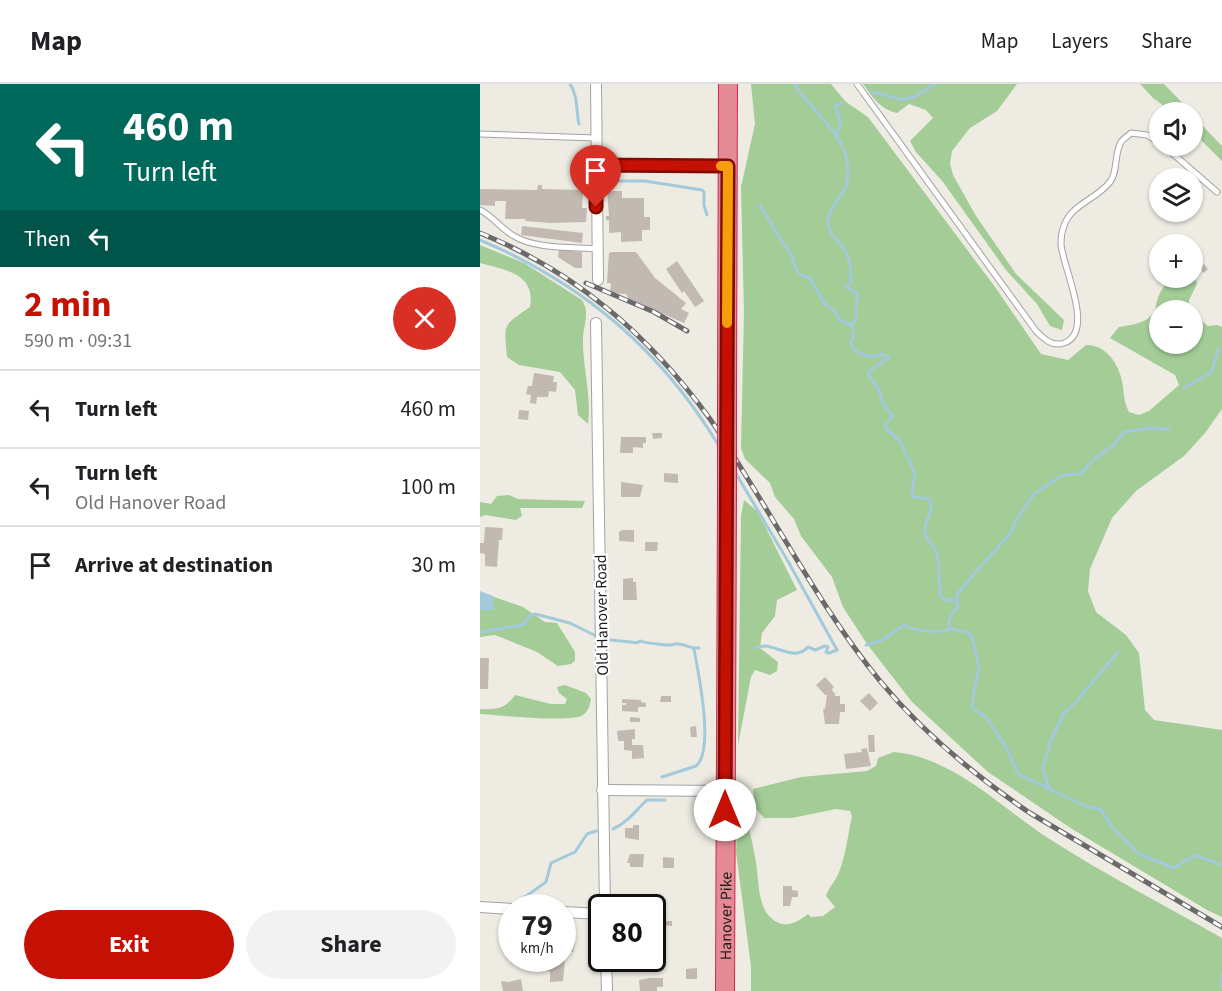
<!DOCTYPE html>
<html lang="en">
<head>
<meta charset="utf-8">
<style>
  body { margin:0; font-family:"Source Sans 3",sans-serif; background:#f2f2f2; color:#202124; height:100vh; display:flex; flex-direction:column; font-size:22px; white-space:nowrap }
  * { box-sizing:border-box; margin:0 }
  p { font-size:20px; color:#757577 }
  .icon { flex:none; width:33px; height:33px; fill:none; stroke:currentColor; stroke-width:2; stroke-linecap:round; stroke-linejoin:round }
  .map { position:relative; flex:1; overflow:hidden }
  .panel { display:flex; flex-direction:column; background:#fff; width:480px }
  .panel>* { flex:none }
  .hud { background:#00695c; color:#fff; overflow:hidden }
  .controls { position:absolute; left:669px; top:18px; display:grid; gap:12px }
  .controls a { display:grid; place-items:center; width:54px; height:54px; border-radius:50%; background:#fff; box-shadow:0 2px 4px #0004; font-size:30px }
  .speed { position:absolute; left:18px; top:810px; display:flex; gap:12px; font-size:30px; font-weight:700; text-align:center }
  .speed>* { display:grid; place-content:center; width:78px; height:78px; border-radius:50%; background:#fff; box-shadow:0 2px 4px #0004; line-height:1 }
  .speed small { font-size:15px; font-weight:400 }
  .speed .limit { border:3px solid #111; border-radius:9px; background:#fff; color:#111 }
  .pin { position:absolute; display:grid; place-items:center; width:51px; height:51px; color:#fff; margin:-62px -26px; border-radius:50% 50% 50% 0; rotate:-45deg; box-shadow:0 0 6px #0007 }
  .pin .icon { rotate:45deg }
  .me { position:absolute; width:66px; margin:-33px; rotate:0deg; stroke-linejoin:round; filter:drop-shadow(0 0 4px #0008) }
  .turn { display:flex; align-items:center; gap:21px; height:126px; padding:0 24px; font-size:27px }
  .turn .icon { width:78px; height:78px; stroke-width:2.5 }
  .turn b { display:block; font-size:42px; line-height:51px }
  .then { display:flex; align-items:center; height:57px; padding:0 24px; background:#0003; gap:12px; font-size:22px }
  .round { display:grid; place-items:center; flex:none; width:63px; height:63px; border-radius:32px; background:#f2f2f2 }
  .headline { display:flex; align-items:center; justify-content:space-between; height:102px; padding:0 24px }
  h1 { font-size:36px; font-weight:700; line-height:45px; color:#c51103 }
  .button { display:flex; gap:12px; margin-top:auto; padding:12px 24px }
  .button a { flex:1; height:69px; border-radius:36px; background:#c51103; color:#fff; font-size:24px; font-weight:700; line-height:69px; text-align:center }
  .button a+a { background:#f2f2f2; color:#202124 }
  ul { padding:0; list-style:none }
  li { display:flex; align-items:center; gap:18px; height:78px; padding:0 24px; border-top:2px solid #e0e0e0 }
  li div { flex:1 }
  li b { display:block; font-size:22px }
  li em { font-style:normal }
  header { display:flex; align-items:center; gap:36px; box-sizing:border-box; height:84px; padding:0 30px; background:#fff; border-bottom:2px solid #e0e0e0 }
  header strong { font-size:28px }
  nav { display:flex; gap:33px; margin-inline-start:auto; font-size:21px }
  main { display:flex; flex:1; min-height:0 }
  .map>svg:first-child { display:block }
</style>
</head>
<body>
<header>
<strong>Map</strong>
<nav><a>Map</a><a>Layers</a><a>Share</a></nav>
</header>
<main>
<section class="panel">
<div class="hud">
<div class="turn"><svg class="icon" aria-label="left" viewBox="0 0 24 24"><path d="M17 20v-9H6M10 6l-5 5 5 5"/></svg><div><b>460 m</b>Turn left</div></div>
<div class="then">Then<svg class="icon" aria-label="left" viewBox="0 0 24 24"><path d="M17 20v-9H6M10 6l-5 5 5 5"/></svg></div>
</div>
<div class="headline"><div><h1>2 min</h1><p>590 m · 09:31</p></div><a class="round" style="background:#d93025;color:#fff"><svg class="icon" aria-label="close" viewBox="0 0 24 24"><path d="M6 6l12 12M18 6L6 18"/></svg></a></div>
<ul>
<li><svg class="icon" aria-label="left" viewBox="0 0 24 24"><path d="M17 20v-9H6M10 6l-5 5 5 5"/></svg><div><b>Turn left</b></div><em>460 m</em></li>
<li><svg class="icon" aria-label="left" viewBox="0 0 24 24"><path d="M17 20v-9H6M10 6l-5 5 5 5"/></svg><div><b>Turn left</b><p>Old Hanover Road</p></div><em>100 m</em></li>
<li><svg class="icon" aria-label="arrive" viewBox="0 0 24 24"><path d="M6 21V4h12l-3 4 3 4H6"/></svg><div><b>Arrive at destination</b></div><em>30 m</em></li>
</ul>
<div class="button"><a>Exit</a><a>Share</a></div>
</section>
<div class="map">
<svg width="742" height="907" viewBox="0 0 742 907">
  <rect width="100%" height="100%" fill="#eeebe2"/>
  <g fill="#a3cc97">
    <path d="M271 0H351L366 18 388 33 515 203 561 270 588 276 606 261C623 261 635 274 640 290 645 304 642 315 649 328L659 331 669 327 699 301 695 291 630 254 639 243C651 241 664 240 673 230 677 226 675 222 677 217 684 196 693 194 712 194L713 191H715L717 200 709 216V226H680V260H712L713 229 728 242 737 241 742 243V325L725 349 704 372 656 407 632 434 610 485 608 507 616 528 646 551 659 569 665 626 674 636 742 646V833L727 826 592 745 508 688 432 618 387 560 363 523 352 493 321 452 314 435 295 413 290 399 265 375 261 364 264 228 261 103 275 40Z"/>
    <path d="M383 0H537L517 27 490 44 472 67 470 79 473 91 496 132 536 190 584 236 582 246 570 242 557 220 526 186 463 98 436 68 430 57 453 34 446 26 429 20 417 29C400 25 393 14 383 0Z"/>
    <polygon points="660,0 684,0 711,28 692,28 673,14"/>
    <polygon points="712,31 742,62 742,77 713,48"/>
    <path d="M0 161 44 179 102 216C110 229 104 239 103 253 102 282 112 311 108 340L98 331 95 306 80 288 39 281 27 273C24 240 22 242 50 223 56 190 26 186 0 179Z"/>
    <polygon points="29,411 38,415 105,417 102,424 40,424 42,432 36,436 5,431 0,433 0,418 11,420 17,412"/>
    <polygon points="264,416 278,428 317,506 297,516 295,532 282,549 280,564 298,578 297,587 290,591 275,586 271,593 258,661 261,432"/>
    <polygon points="0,508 43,523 65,538 77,539 95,568 95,577 91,580 78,582 57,568 15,551 0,553"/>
    <path d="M85 601 106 609 111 615C110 620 109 627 103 631 91 639 18 631 0 630V625C17 626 25 625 35 611L71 620H85L87 615 79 609 77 603Z"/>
    <path d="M414 668C473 673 520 723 568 754 624 790 684 821 742 854V907H271V882L256 768 259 712 263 719C267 737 272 755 275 773 280 795 275 829 299 839 310 843 320 836 328 830L331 833 343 832 355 823 346 812C348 804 356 797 359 788 366 771 368 750 372 732L370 727 356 725 312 734H284L275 724 273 705 321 693 387 687 396 682 398 674Z"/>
  </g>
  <polygon fill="#a3cadb" points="0,507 13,512 14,526 0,526"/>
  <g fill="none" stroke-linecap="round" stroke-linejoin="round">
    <g stroke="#a3cadb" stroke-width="3">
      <path d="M90 0C98 11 96 27 99 40"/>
      <path d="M314 0C335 33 375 54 367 98 364 113 347 124 348 140 349 153 362 159 367 170 371 179 371 189 371 198L366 203 377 209 376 235 372 241 374 252 371 259C375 271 390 275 402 270L409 274 396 282 389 288V292L399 305 403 320 413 332 405 341 406 345 420 357 435 390 432 406 433 413 449 415C456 426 445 435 445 446 444 455 453 459 456 467 460 480 459 497 460 511L465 516H476"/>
      <path d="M392 8C402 9 411 14 420 15 432 17 446 6 455 0"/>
      <polyline points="356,50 361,39 355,22 362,19"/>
      <polyline points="137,97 165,97 222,106 224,108 224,121 227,131"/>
      <polyline points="280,121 304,161 310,168 317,187 321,191 330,194 345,220 354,226 360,236 372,241"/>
      <path d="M0 156C104 200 181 266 239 362"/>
      <polyline points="704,304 732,288 738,265"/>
      <polyline points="255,388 309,479 357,566"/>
      <polyline points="476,516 478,509 498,485 531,449 535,438 555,409 583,391 599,390 602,388 614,375 634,361 644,348 671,344 689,345"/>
      <polyline points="470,545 487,548 492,553 499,582 492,619 493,625 506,633 527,665 538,690 605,722 621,726 632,743 659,770 694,784 715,771 742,781"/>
      <path d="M470 545C466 535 472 530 478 523L476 516"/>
      <polyline points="0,548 41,541 44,540 49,532 55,530 90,539 114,551"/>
      <path d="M129 556C138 557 146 557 156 559L161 557C165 559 184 561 190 561 193 561 196 559 199 560 207 561 211 565 219 564"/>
      <path d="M386 561 403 556 424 541C434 547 459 550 470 545"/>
      <path d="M275 564C279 563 282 562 285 562 299 563 316 577 328 563L335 566 345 562 348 563 346 568 349 569 357 566"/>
      <path d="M182 693 216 682C235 666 218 588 214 565"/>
      <polyline points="569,705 563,684 571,656 584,629 596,618 638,568"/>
      <path d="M133 745C147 739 156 726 167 716H185"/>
      <polyline points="42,815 66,798 71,779 95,768 107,750 116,747"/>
      <polyline points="742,891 742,903"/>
    </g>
  </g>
  <g fill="#c2bab2">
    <polygon points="58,101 62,101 62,105 103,106 102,124 107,124 106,138 71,139 45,137 46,135 25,135 26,117 15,117 15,122 0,121 0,105 57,106"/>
    <polygon points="127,107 142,107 142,114 164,114 164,133 170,133 170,146 162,146 162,157 141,158 141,148 129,149 129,136 126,136 126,132 129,132"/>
    <polygon points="42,142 103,149 102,159 41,151"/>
    <polygon points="79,166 102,168 102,184 95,184 78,173"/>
    <polygon points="132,168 156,168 175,194 206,219 201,225 209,229 204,239 149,215 146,210 130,209 131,199 127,199 128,183 129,169"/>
    <polygon points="197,177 224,217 215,223 204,207 202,209 186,185"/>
    <polygon points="724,180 728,185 724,189 719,184"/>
    <polygon points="54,289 74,292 73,298 77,298 76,308 69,307 68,313 57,313 56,320 50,319 51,311 46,310 48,302 52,302"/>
    <polygon points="39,326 49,327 48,336 38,335"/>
    <polygon points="172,349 182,349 182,354 173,355"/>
    <polygon points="141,353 166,353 166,359 163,359 163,364 153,363 153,369 140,369"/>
    <polygon points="184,389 198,390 198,399 184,398"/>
    <polygon points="141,398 163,401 160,413 141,413"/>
    <polygon points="5,443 23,444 22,456 19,456 17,483 5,482 5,470 0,469 0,459 4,459"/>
    <polygon points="142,446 154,446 154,458 139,457 139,448"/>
    <polygon points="165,458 178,458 177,467 165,467"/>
    <polygon points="153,494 153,498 156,498 157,516 143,516 143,495"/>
    <polygon points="0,574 9,574 8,605 0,605"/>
    <polygon points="345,593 354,603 352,605 353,608 355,609 355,612 360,612 360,620 365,620 365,628 360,628 359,640 345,640 343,625 345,625 347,611 345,611 336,601"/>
    <polygon points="389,609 398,619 390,627 380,617"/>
    <polygon points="181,612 191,612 191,618 180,618"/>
    <polygon points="142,615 161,616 161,618 166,619 166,623 158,623 158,628 142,627 142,621 146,621 146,619 142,619"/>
    <polygon points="150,633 160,634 160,638 150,638"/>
    <polygon points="216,642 217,653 211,653 210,643"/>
    <polygon points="155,645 155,655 152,655 152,661 163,661 164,674 152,675 152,667 144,666 144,657 138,657 137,647"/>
    <polygon points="388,651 394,651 395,668 389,668"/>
    <polygon points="387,664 391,682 366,685 364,670 382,668 381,665"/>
    <polygon points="153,741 159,741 159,756 145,754 145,744 153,744"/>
    <polygon points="150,770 164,770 163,783 150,783 150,779 147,779"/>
    <polygon points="183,773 194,774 194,784 183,784"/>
    <polygon points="303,802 312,802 312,806 318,807 318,813 312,813 310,822 303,822"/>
    <polygon points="181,837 192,837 192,842 181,841"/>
    <polygon points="82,855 93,855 93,859 95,859 93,868 82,868"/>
    <polygon points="30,856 31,862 25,863 24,857"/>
    <polygon points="62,874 85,875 83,897 70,898 70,887 61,887"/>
    <polygon points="217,884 217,895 206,895 206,885"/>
    <polygon points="170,894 183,894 183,903 177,903 177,907 160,907 159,896"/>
    <polygon points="41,895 43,907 23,907 21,897 28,898"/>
  </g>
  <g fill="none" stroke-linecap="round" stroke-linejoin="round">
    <g stroke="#a3a3a3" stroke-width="7">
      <g id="lane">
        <path d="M377 0 556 247C564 255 572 263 584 259 616 248 582 182 581 160 581 155 582 147 584 142 590 121 617 115 630 98 638 88 634 70 641 58 643 55 648 52 651 49L667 51 680 59"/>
        <polyline points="0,50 116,54"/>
        <polyline points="684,62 737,108"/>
        <path d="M0 126C14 133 21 145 34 152 54 165 93 163 117 165"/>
      </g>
    </g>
    <g stroke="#a3a3a3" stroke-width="12">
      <g id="street">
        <polyline points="116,0 118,196"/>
        <polyline points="116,81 248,82"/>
        <polyline points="116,239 125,824"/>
        <polyline points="122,706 245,707"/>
        <polyline points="0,823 32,825"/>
        <polyline points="82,828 122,830"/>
        <polyline points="126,874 127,907"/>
      </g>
    </g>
    <g stroke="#d42655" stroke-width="20">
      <g id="highway">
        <polyline points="247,312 248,0"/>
        <path id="s1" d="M245 907 247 413"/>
      </g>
    </g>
    <use href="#lane" stroke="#fff" stroke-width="5"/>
    <use href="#street" stroke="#fff" stroke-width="10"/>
    <use href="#highway" stroke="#e48a95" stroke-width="18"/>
    <g stroke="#6a6a6a" stroke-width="5">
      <g id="rail">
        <path d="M0 149C96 188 169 251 230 335 243 353 254 373 266 392 309 461 349 535 400 597 443 649 494 691 550 729L742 843"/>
        <polyline points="106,199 174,228 207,247"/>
      </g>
    </g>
    <use href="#rail" stroke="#fff" stroke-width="3" stroke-dasharray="9" stroke-linecap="butt"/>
    <g stroke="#d42655" stroke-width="20" stroke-linecap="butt">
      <polyline id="highway-bridge" points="247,413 247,312"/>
    </g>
    <use href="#highway-bridge" stroke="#e48a95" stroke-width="18"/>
  </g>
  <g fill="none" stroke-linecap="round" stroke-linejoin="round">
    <g stroke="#800b02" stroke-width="15">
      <polyline id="route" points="116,123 116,81 248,82 245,726"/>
    </g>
    <use href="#route" stroke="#c51103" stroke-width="10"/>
    <polyline stroke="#f59e0b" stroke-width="10" points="241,82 248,82 247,239"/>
  </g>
  <g text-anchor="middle" stroke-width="4.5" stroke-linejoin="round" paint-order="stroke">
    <g font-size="16" fill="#1c1c1c" stroke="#fff">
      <text transform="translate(121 531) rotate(-91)" y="6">Old Hanover Road</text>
      <text dy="6" stroke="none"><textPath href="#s1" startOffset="75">Hanover Pike</textPath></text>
    </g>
  </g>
</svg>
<div class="controls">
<a><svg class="icon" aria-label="sound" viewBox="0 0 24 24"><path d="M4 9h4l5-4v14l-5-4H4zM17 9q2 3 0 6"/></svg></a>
<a><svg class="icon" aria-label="layers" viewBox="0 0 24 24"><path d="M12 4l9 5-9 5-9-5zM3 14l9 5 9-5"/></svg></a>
<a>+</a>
<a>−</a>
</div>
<div class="speed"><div>79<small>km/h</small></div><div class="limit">80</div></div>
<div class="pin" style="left:116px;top:123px;background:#d93025"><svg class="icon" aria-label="arrive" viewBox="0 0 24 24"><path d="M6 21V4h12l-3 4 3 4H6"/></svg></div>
<svg class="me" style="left:245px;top:726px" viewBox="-20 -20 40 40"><circle r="19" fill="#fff"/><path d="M0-13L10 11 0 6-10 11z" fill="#c51103"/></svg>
</div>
</main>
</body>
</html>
